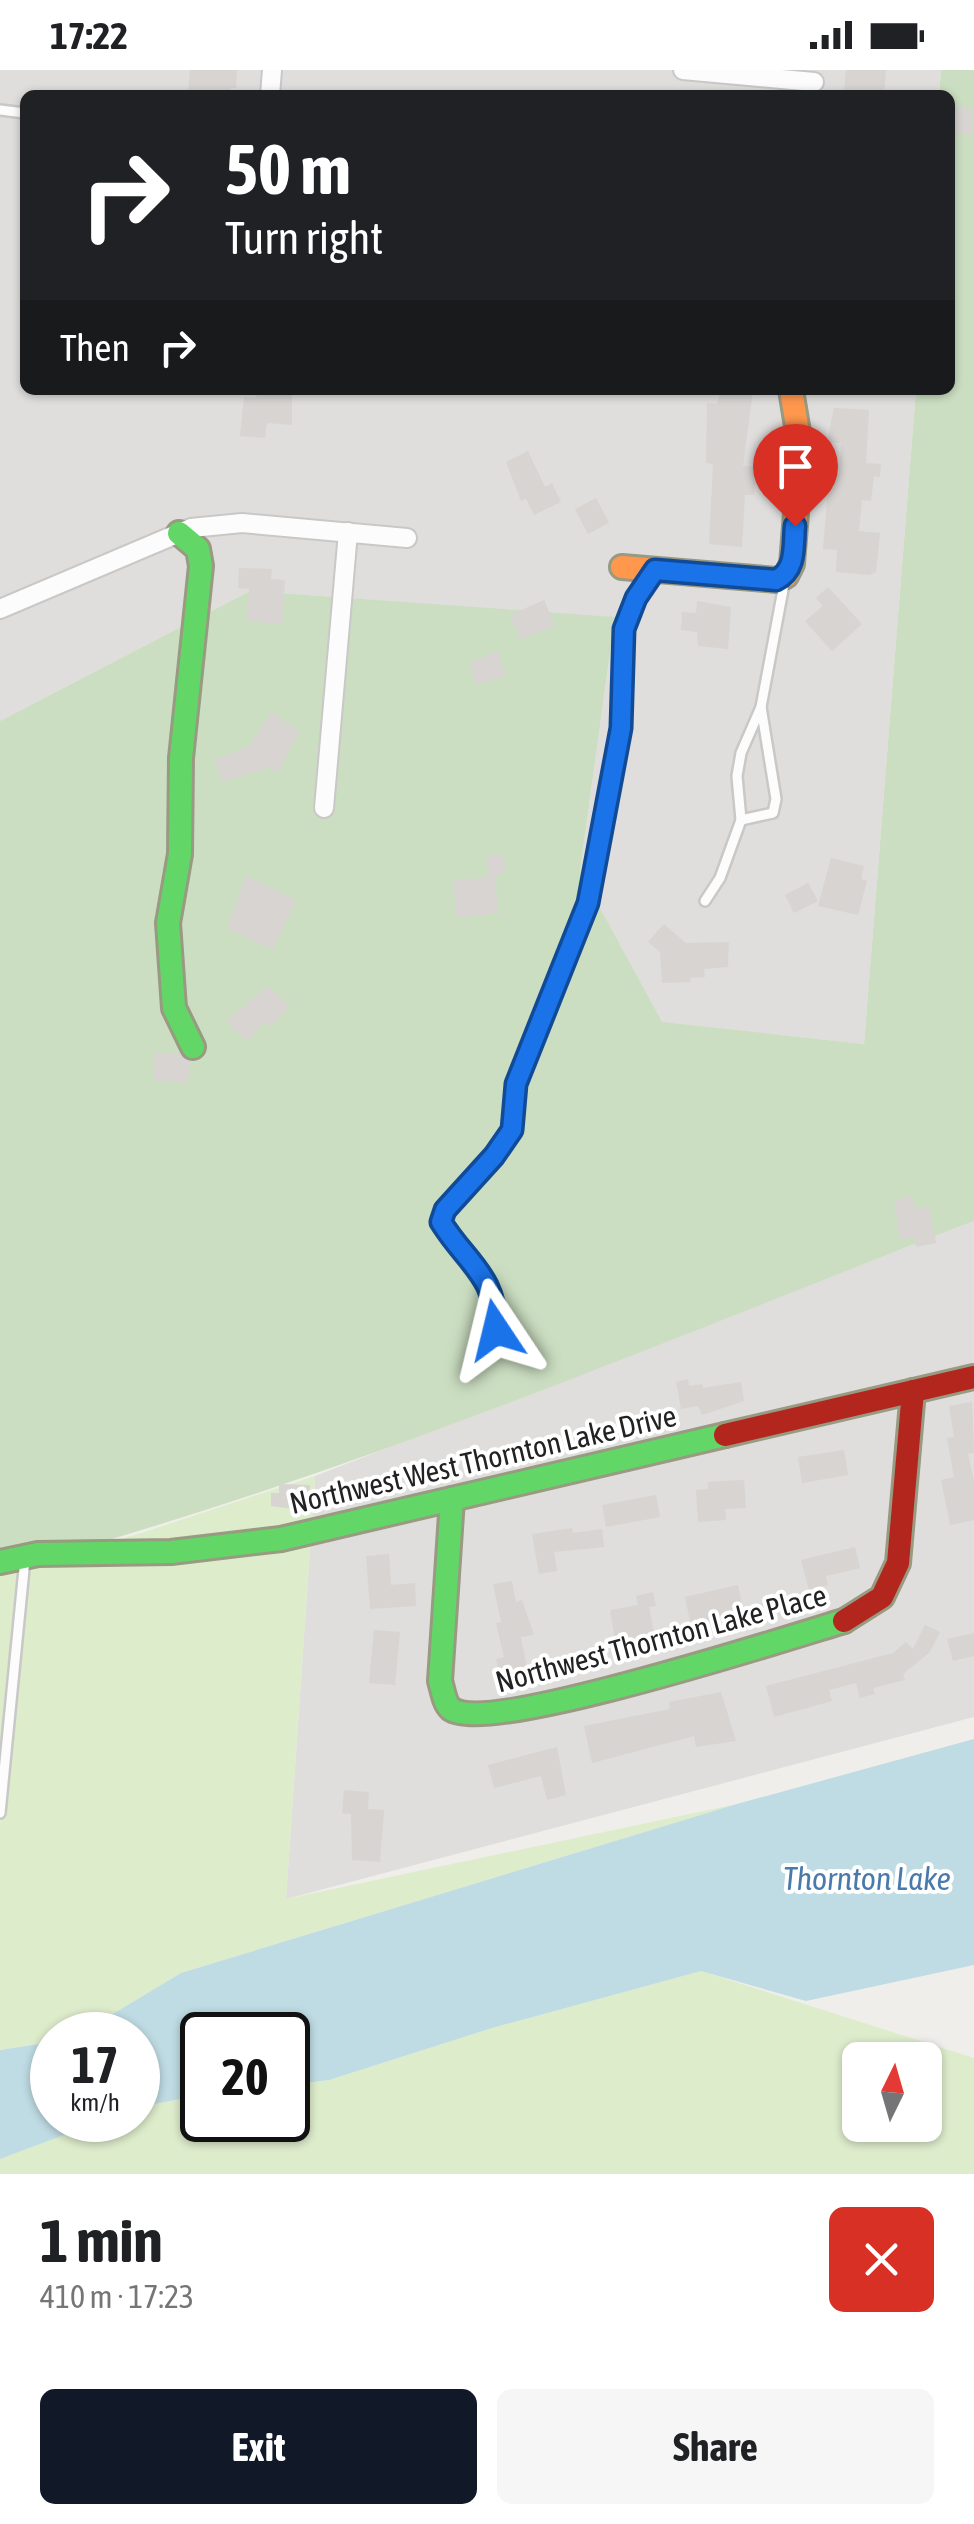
<!DOCTYPE html>
<html lang="en">
<head>
<meta charset="utf-8">
<style>
  body { margin:0; font-family:"Asap Condensed",sans-serif; background:#f6f6f6; color:#202124; height:100vh; display:flex; flex-direction:column; font-size:38px; white-space:nowrap }
  * { box-sizing:border-box; margin:0 }
  p { font-size:32px; color:#757577 }
  .icon { flex:none; width:55px; height:55px; fill:none; stroke:currentColor; stroke-width:2; stroke-linecap:round; stroke-linejoin:round }
  .map { position:relative; height:2104px; overflow:hidden }
  .panel { display:flex; flex-direction:column; background:#fff; flex:1 }
  .panel>* { flex:none }
  .guide { position:absolute; left:20px; top:20px; width:935px; height:305px; border-radius:15px; box-shadow:0 2px 8px #0004; background:#202124; color:#fff; overflow:hidden }
  .needle { width:65px; rotate:5deg }
  .tools { position:absolute; left:842px; top:1972px; display:grid; gap:20px }
  .tools a { display:grid; place-items:center; width:100px; height:100px; border-radius:15px; background:#fff; box-shadow:0 2px 8px #0004; font-size:50px }
  .speed { position:absolute; left:30px; top:1942px; display:flex; gap:20px; font-size:50px; font-weight:700; text-align:center }
  .speed>* { display:grid; place-content:center; width:130px; height:130px; border-radius:50%; background:#fff; box-shadow:0 2px 8px #0004; line-height:1 }
  .speed small { font-size:25px; font-weight:400 }
  .speed .limit { border:5px solid #111; border-radius:15px; background:#fff; color:#111 }
  .pin { position:absolute; display:grid; place-items:center; width:85px; height:85px; color:#fff; margin:-102px -42px; border-radius:50% 50% 50% 0; rotate:-45deg; box-shadow:0 0 10px #0007 }
  .pin .icon { rotate:45deg }
  .me { position:absolute; width:110px; margin:-55px; rotate:350deg; stroke-linejoin:round; filter:drop-shadow(0 0 8px #0008) }
  .turn { display:flex; align-items:center; gap:35px; height:210px; padding:0 40px; font-size:45px }
  .turn .icon { width:130px; height:130px; stroke-width:2.5 }
  .turn b { display:block; font-size:70px; line-height:85px }
  .then { display:flex; align-items:center; height:95px; padding:0 40px; background:#0003; gap:20px; font-size:38px }
  .round { display:grid; place-items:center; flex:none; width:105px; height:105px; border-radius:15px; background:#f6f6f6 }
  .head { display:flex; align-items:center; justify-content:space-between; height:170px; padding:0 40px }
  h1 { font-size:60px; font-weight:700; line-height:75px }
  .primary-button { display:flex; gap:20px; margin-top:auto; padding:20px 40px }
  .primary-button a { flex:1; height:115px; border-radius:15px; background:#111827; color:#fff; font-size:40px; font-weight:700; line-height:115px; text-align:center }
  .primary-button a+a { background:#f6f6f6; color:#202124 }
  .status { display:flex; justify-content:space-between; align-items:center; height:70px; padding:0 50px; background:#fff; direction:ltr }
  .status svg { height:28px; fill:currentColor }
  .map>svg:first-child { display:block }
</style>
</head>
<body>
<div class="status"><b>17:22</b><svg viewBox="0 0 49 12"><path d="M0 12V9h3v3zM5 12V6h3v6zM10 12V3h3v9zM15 12V0h3v12zM26 1h20v11H26zM47 4h2v5h-2z"/></svg></div>
<div class="map">
<svg width="974" height="2104" viewBox="0 0 974 2104">
  <rect width="100%" height="100%" fill="#f0eeeb"/>
  <g fill="#dfdedc">
    <polygon points="0,0 941,0 939,25 25,25 25,320 916,320 864,974 662,953 580,801 615,548 250,521 0,651"/>
    <polygon points="974,1151 974,1647 286,1829 315,1406"/>
  </g>
  <g fill="#ddeccb" fill-rule="evenodd">
    <polygon points="315,1406 286,1829 737,1734 181,1903 78,1965 52,1965 52,1972 0,1980 0,1500 135,1465"/>
    <path d="M701 1901 974 1988V2104H0V2089L104 2050H138V2037L202 2025V2050H288V2015L329 2010 492 1958ZM860 1990H925V2055H860Z"/>
  </g>
  <path fill="#cbdec1" d="M941 0H974V1151C653 1275 334 1413 0 1500V651L250 521 615 547 580 801 662 952 864 974 916 320H950V25H939Z"/>
  <g fill="#bfdbe3">
    <polygon points="974,1669 974,1895 806,1931 701,1901 492,1958 329,2010 288,2015 288,1965 202,1965 202,2025 138,2037 138,1965 78,1965 181,1903 737,1734"/>
    <polygon points="52,1972 52,2050 104,2050 0,2089 0,1980"/>
  </g>
  <g fill="#d7d4d2">
    <polygon points="190,0 237,0 236,18 231,18 230,25 188,25"/>
    <polygon points="846,0 886,0 884,25 844,22"/>
    <polygon points="950,37 973,39 971,65 950,63"/>
    <polygon points="257,320 292,320 292,355 267,353 265,368 240,366 244,327 256,328"/>
    <polygon points="721,320 753,320 743,396 757,397 754,425 745,425 742,477 709,474 713,394 706,393 707,333 717,334"/>
    <polygon points="834,338 869,340 866,393 881,394 880,407 874,406 871,431 862,430 859,461 880,463 876,502 869,505 836,502 837,480 823,479 828,417 834,417 835,404 839,404 841,373 827,372"/>
    <polygon points="528,381 545,417 552,413 561,432 534,445 526,429 521,431 506,392"/>
    <polygon points="596,428 609,453 588,464 575,439"/>
    <polygon points="239,498 272,499 271,509 285,510 282,554 246,551 249,519 238,518"/>
    <polygon points="828,517 862,554 832,581 805,551 823,536 816,528"/>
    <polygon points="544,530 555,556 520,570 510,545"/>
    <polygon points="697,531 731,537 728,579 698,576 697,562 681,560 682,542 696,543"/>
    <polygon points="498,581 506,606 476,615 469,593"/>
    <polygon points="272,642 299,661 278,703 270,697 222,712 214,690 249,676"/>
    <polygon points="504,784 505,800 495,808 499,843 457,848 452,811 489,807 487,785"/>
    <polygon points="831,788 864,796 861,809 867,811 858,845 818,836"/>
    <polygon points="246,806 296,830 273,880 227,858"/>
    <polygon points="808,813 818,831 794,843 785,825"/>
    <polygon points="664,854 686,873 729,872 728,897 704,899 705,907 690,908 691,912 662,913 660,882 648,872"/>
    <polygon points="268,916 290,936 270,957 265,952 247,971 226,951"/>
    <polygon points="155,982 180,984 190,991 188,1013 153,1011"/>
    <polygon points="912,1126 914,1139 929,1136 936,1173 916,1177 914,1167 900,1170 894,1130"/>
    <polygon points="688,1309 689,1316 702,1314 703,1318 741,1312 744,1331 702,1345 698,1336 681,1339 676,1312"/>
    <polygon points="972,1332 974,1383 968,1384 974,1411 974,1450 950,1455 941,1410 954,1407 947,1368 954,1367 949,1336"/>
    <polygon points="844,1380 848,1405 802,1413 798,1387"/>
    <polygon points="744,1410 746,1438 725,1439 726,1450 698,1452 696,1420 708,1419 708,1412"/>
    <polygon points="279,1414 310,1415 309,1441 271,1436 271,1423 279,1423"/>
    <polygon points="656,1425 660,1447 606,1457 602,1435"/>
    <polygon points="572,1458 573,1463 602,1459 604,1477 554,1482 557,1501 539,1504 532,1464"/>
    <polygon points="855,1477 860,1498 826,1506 828,1515 809,1520 801,1490"/>
    <polygon points="389,1484 391,1515 415,1513 416,1536 370,1539 366,1486"/>
    <polygon points="512,1511 516,1532 522,1530 534,1565 521,1567 528,1603 500,1608 496,1589 504,1587 496,1553 501,1552 493,1514"/>
    <polygon points="738,1515 744,1544 691,1556 685,1527"/>
    <polygon points="653,1522 656,1536 649,1537 655,1568 615,1570 610,1540 638,1535 636,1526"/>
    <polygon points="925,1555 940,1562 930,1582 903,1604 905,1610 873,1618 875,1624 860,1628 856,1613 829,1620 832,1631 774,1647 766,1616 893,1583 906,1572 913,1579"/>
    <polygon points="374,1560 400,1562 395,1615 369,1613"/>
    <polygon points="974,1563 974,1586 953,1591 947,1569"/>
    <polygon points="721,1622 736,1671 696,1677 694,1666 592,1693 584,1656 670,1639 669,1632"/>
    <polygon points="557,1677 566,1725 547,1730 541,1706 494,1718 488,1695"/>
    <polygon points="344,1720 369,1722 368,1739 384,1740 380,1792 352,1790 351,1744 342,1743"/>
  </g>
  <g fill="none" stroke-linecap="round" stroke-linejoin="round">
    <g stroke="#c9c8c7" stroke-width="14">
      <g id="lane">
        <polyline points="0,40 25,43"/>
        <polyline points="741,750 773,743 776,729 761,637"/>
        <polyline points="705,831 720,808 741,750 737,706 741,683 761,637 785,509"/>
        <polyline points="496,1261 491,1216 441,1152 445,1140 495,1086 512,1060 516,1014 588,833 621,658 624,559 636,528 653,502"/>
        <polyline points="0,1743 25,1489"/>
      </g>
    </g>
    <g stroke="#c9c8c7" stroke-width="22">
      <g id="street">
        <polyline points="683,0 814,12"/>
        <polyline points="270,25 272,0"/>
        <polyline points="0,539 191,458 242,453 407,468"/>
        <polyline points="324,738 348,462"/>
      </g>
    </g>
    <g stroke="#999a82" stroke-width="28">
      <g id="fast">
        <polyline points="179,463 198,479 201,496 181,688 180,784 168,853 174,938 193,977"/>
        <path d="M452 1429 440 1611C443 1620 444 1633 451 1639 488 1665 787 1568 844 1551"/>
        <polyline points="0,1492 38,1484 171,1482 281,1469 725,1365"/>
      </g>
    </g>
    <g stroke="#999a82" stroke-width="28">
      <polyline id="slow" points="622,497 777,510 786,506 792,494 801,380 791,320"/>
    </g>
    <g stroke="#999a82" stroke-width="28">
      <g id="jam">
        <polyline points="725,1365 974,1307"/>
        <polyline points="844,1551 882,1527 898,1493 913,1321"/>
      </g>
    </g>
    <use href="#lane" stroke="#fdfcfc" stroke-width="9"/>
    <use href="#street" stroke="#fdfcfc" stroke-width="18"/>
    <use href="#fast" stroke="#63d668" stroke-width="22"/>
    <use href="#slow" stroke="#ff974d" stroke-width="22"/>
    <use href="#jam" stroke="#b3261e" stroke-width="22"/>
  </g>
  <g fill="none" stroke-linecap="round" stroke-linejoin="round">
    <g stroke="#114b97" stroke-width="25">
      <path id="route" d="M496 1260C497 1206 467 1194 441 1152L445 1140 494 1086 512 1060 516 1014 588 833 621 658 624 559 636 528 655 500 776 510C797 500 793 476 795 456"/>
    </g>
    <use href="#route" stroke="#1a73e8" stroke-width="18"/>
  </g>
  <g text-anchor="middle" stroke-width="8" stroke-linejoin="round" paint-order="stroke">
    <g font-size="30" fill="#222" stroke="#fff">
      <text transform="translate(483 1390) rotate(-13)" y="10">Northwest West Thornton Lake Drive</text>
      <text transform="translate(661 1569) rotate(-15)" y="10">Northwest Thornton Lake Place</text>
    </g>
    <g font-size="32" font-style="italic" fill="#4a7aab" stroke="#fff">
      <text x="867" y="1820">Thornton Lake</text>
    </g>
  </g>
</svg>
<div class="tools">
<a><svg class="needle" viewBox="-14 -14 28 28"><path d="M0-13l5 13h-10z" fill="#e53935"/><path d="M0 13l5-13h-10z" fill="#757577"/></svg></a>
</div>
<div class="speed"><div>17<small>km/h</small></div><div class="limit">20</div></div>
<div class="pin" style="left:795px;top:456px;background:#d93025"><svg class="icon" aria-label="arrive" viewBox="0 0 24 24"><path d="M6 21V4h12l-3 4 3 4H6"/></svg></div>
<svg class="me" style="left:496px;top:1260px" viewBox="-20 -20 40 40"><path d="M0-17L14 15 0 8-14 15z" fill="#1a73e8" stroke="#fff" stroke-width="4"/></svg>
<div class="guide">
<div class="turn"><svg class="icon" aria-label="right" viewBox="0 0 24 24"><path d="M7 20v-9h11M14 6l5 5-5 5"/></svg><div><b>50 m</b>Turn right</div></div>
<div class="then">Then<svg class="icon" aria-label="right" viewBox="0 0 24 24"><path d="M7 20v-9h11M14 6l5 5-5 5"/></svg></div>
</div>
</div>
<section class="panel">
<div class="head"><div><h1>1 min</h1><p>410 m · 17:23</p></div><a class="round" style="background:#d93025;color:#fff"><svg class="icon" aria-label="close" viewBox="0 0 24 24"><path d="M6 6l12 12M18 6L6 18"/></svg></a></div>
<div class="primary-button"><a>Exit</a><a>Share</a></div>
</section>
</body>
</html>
